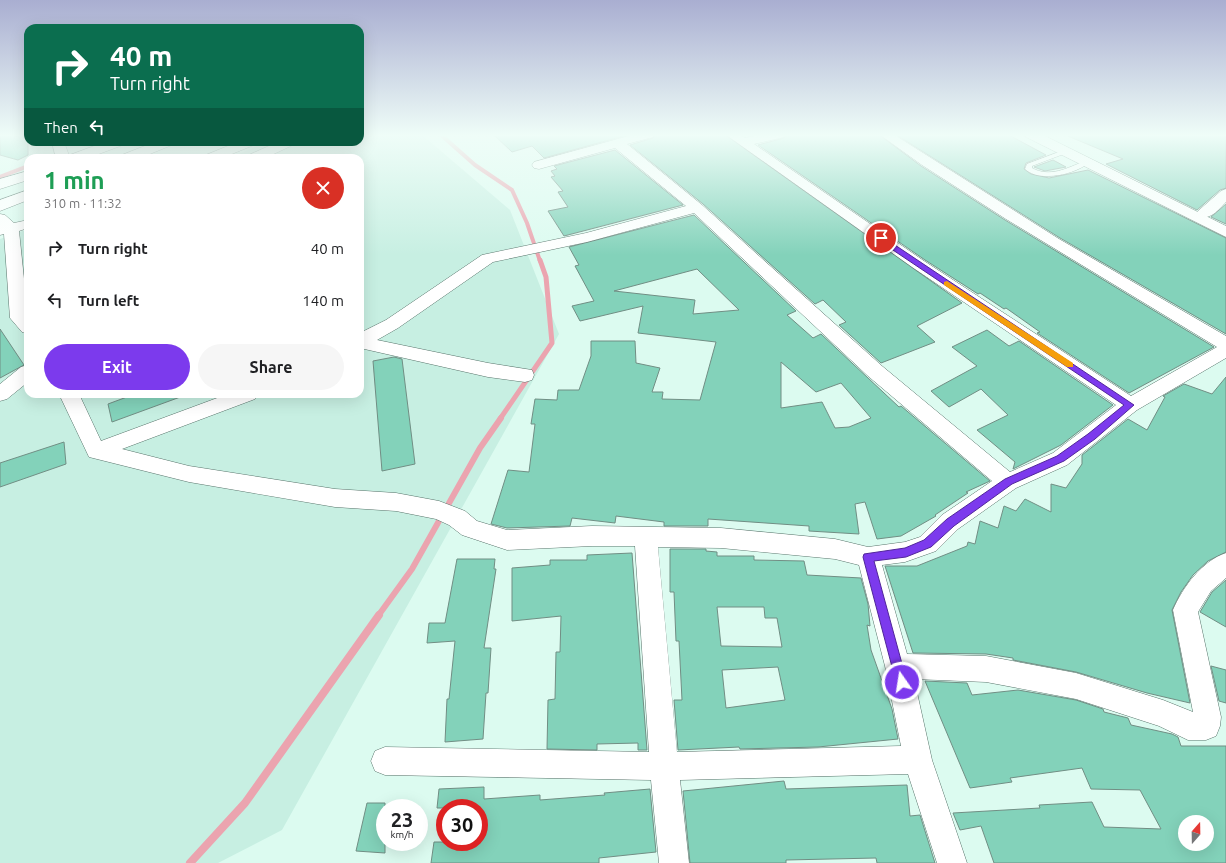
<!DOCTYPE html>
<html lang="en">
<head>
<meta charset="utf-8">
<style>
  body { margin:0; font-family:Ubuntu,sans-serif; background:#f6f6f6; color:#202124; height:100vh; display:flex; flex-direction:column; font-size:15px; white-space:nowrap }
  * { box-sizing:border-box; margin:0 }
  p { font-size:13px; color:#757577 }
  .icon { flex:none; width:22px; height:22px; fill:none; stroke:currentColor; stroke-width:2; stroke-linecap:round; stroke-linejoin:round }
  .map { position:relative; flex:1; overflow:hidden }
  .panel { position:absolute; left:24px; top:154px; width:340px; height:244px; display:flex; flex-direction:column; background:#fff; border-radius:12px; box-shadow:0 4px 16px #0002 }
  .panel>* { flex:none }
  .top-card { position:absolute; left:24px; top:24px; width:340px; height:122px; border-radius:12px; box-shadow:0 4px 16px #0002; background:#0b6e4f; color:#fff; overflow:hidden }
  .needle { width:26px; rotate:20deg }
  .controls { position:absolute; left:1178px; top:815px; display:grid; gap:8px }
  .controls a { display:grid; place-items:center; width:36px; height:36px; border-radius:50%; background:#fff; box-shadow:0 4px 16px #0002; font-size:20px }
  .speed { position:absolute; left:376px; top:799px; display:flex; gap:8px; font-size:20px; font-weight:700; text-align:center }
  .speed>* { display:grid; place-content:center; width:52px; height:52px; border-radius:50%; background:#fff; box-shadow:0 4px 16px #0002; line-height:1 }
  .speed small { font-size:10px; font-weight:400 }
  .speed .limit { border:6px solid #d22; background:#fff; color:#111 }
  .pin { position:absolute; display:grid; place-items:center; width:34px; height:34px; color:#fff; margin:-17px; border:2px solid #fff; border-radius:50%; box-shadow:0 1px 4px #0007 }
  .me { position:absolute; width:44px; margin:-22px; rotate:347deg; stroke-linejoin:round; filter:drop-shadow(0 0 3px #0008) }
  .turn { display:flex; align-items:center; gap:14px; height:84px; padding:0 20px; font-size:18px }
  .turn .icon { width:52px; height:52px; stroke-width:2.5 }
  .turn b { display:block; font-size:28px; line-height:34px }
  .then { display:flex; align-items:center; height:38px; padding:0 20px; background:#0003; gap:8px; font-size:15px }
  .round { display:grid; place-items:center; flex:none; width:42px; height:42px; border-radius:21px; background:#f6f6f6 }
  .summary { display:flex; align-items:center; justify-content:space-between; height:68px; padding:0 20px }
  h1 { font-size:24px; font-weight:700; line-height:30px; color:#1e9e55 }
  .action { display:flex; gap:8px; margin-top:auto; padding:8px 20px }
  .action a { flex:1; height:46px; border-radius:24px; background:#7c3aed; color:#fff; font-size:16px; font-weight:700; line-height:46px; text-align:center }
  .action a+a { background:#f6f6f6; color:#202124 }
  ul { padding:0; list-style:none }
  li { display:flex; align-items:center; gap:12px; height:52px; padding:0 20px }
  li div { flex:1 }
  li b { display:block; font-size:15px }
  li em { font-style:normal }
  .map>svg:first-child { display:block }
</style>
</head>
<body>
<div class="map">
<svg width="1226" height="863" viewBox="0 0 1226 863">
  <rect width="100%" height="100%" fill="#dcfbf0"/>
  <polygon fill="#c7efe2" points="360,134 421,134 510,210 559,334 282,830 218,863 0,863 0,239 28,229 28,394 360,394 360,158 230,158 266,142 360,142"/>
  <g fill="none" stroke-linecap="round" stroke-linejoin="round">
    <g stroke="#eba4af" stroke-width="4">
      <polyline points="440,134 475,165 512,190 527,223 540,261"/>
      <polyline points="0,177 28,166"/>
    </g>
    <polyline stroke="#eba4af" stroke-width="5" points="500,419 552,343 546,277 540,260"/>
    <polyline stroke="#eba4af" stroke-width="6" points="378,616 412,569 480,448 501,418"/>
    <polyline stroke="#eba4af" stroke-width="8" points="190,863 245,803 379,615"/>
  </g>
  <g fill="#83d2ba" stroke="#718e84" fill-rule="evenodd">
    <polygon points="0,134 28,134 28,155 18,160 0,155"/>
    <polygon points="493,134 631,134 544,158 532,146 512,152"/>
    <polygon points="656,134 724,134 962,303 917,326 935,342 881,363 839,325 846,322 823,300 815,304 703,204 630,145 653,138"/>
    <polygon points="787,134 878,134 921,166 1005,220 1214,347 1129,393 1037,333 1040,332 1006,308 1004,309 980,293 978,294 925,260 758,145 784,138"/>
    <polygon points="895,134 1007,134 1046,155 1026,163 1024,169 1031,174 1049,178 1088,170 1226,238 1226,334 1060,238"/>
    <polygon points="1063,134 1226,134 1226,188 1220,190 1197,210 1106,164 1123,159"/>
    <polygon points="615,150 683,205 564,236 548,211 568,207 558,192 563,191 551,177 555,176 551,171 557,169 554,166"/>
    <polygon points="1053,160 1066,167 1045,171 1034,167"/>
    <polygon points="1226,204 1226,224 1211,217"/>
    <path d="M694 215 796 311 787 315 813 338 821 334 899 407 901 406 990 481 966 492 968 493 935 515 936 516 901 536 877 539 865 502 855 504 859 534 809 531V526L708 519V526H664V522L616 516 615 523 572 518 570 526 507 528 491 524 508 470 529 472 535 424H531L535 399 557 400 558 390H579L591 356V341H635L636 363 660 368 652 392H663L662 399 700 400 716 342 638 333 643 306 580 321 572 306 594 301 575 266 579 265 569 247ZM697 269 739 310 693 314 695 300 614 291ZM781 362 816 392 841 383 871 418 849 427 835 428 822 402 781 408Z"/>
    <polygon points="0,329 24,365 0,378"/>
    <polygon points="987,330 1009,346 1019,341 1113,405 1061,445 1013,469 1015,462 977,430 1008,415 981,389 949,407 931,391 977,366 952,347"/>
    <polygon points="394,357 402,359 415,464 382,471 373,361"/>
    <polygon points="1226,377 1226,552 1208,561 1193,575 1181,592 1172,610 1190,703 1147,693 1076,672 1013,660 1013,658 986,654 913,653 885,566 917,566 967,546 968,542 975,544 980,521 998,528 1004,506 1016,511 1025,499 1051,512 1051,484 1066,488 1082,464 1082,455 1128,419 1147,430 1165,397 1163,396 1184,384 1212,394"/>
    <polygon points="135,394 183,394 183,396 112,422 108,404"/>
    <polygon points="64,442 66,464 0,487 0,463"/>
    <path d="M670 549H706V551L717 552V556H754V560L804 561 807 575 861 578 868 604 870 626 867 625 871 650 892 709 898 739 818 747 740 749 739 747 678 750 674 700H682L679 641H676L674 592H670ZM717 607H764L765 618H777L782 647 721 646ZM778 667 785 700 726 708 722 670Z"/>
    <polygon points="632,553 647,750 638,750 638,743 597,744 597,750 547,749 548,700 555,699 556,652 560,652 561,616 512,621 512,568 550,565 550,560 587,560 587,555"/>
    <polygon points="457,559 495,559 494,569 496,569 484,648 491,648 488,693 486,693 483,739 445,742 447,699 449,699 455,641 427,643 429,623 445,623"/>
    <polygon points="1226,580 1226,627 1200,612 1212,592"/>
    <polygon points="1211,666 1226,670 1226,703 1219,701"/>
    <path d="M925 681 967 683 972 695 1018 690 1076 700 1103 709 1104 712 1128 718 1131 725 1172 734 1178 737 1181 746H1226V863H994L981 826 960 830 953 813 1040 808 1039 805 1092 802 1104 827 1161 829 1140 790 1091 789 1082 768 1010 778 1012 782 970 788ZM1185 822H1207V844H1185Z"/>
    <polygon points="784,781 786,789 907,785 910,816 920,815 935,863 877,863 876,858 786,860 786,863 690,863 683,791"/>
    <polygon points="484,787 484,799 540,795 540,800 605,795 604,793 650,789 656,852 599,858 599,863 431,863 434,842 479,842 479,808 437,808 439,789"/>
    <polygon points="367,803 385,803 385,853 356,851"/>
  </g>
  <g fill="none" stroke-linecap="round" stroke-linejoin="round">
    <g stroke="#58746b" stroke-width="1">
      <path id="service" d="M1067 149 1070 151 1069 152 1032 166V168C1050 178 1067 168 1085 161L1090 162C1076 174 1040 183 1025 169L1027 164Z"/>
    </g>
    <g stroke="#58746b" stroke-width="1">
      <g id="minor">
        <path d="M636 134H655L653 137 627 144 702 205 882 366 1010 472 1053 453 1116 405 912 267 725 134H739L745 138 764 134H786L784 137 754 144 924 261 1131 396 1217 347 1006 219 922 165 879 134H893L1059 239 1226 336V358L1137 410 1067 465 1016 488 958 529 936 551 905 562 882 565 907 654 986 656 1076 673 1163 700 1193 712 1173 610C1183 587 1202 561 1226 553V578L1211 591 1198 612 1221 717 1220 726 1216 736 1206 740H1188L1159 726 1076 699 986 682 914 679 932 760 967 863H937L908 774 680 780 689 863H659L651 780 385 775 375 771 371 761 375 751 385 747 649 752 635 546H592L507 550 462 535 449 525 436 519 396 511 335 507 189 482 89 457 59 394H79L101 441 228 394H258L255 399 122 449 189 466 335 489 396 493 439 501 465 511 477 521 507 530 592 526 721 528 835 539 868 547 905 542 920 537 942 515 992 481 868 376 694 213 587 242 493 262 398 328 377 340 488 363 532 370 534 375 532 380 525 382 488 377 360 348V333L386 320 482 255 586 233 686 206 615 148 539 169 534 168 532 165 534 162ZM658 547 721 548 835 559 859 565 885 666 901 746 677 752Z"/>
        <polygon points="52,142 64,142 70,158 56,158"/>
        <polygon points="238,142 255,142 254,145 222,158 204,158 206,155"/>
        <polygon points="278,142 294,142 293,145 265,158 247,158 249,155"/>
        <polygon points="0,214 5,215 14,223 28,220 28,228 19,231 28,317 28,334 22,332 10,318 4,234 0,235"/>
        <polygon points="28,365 28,382 7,399 0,401 0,384 21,367"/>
      </g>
    </g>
    <g stroke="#58746b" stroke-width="1">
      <path id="tertiary" d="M1226 189V202C1218 210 1211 220 1198 217L1196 214 1198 211 1221 191Z"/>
    </g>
    <g stroke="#58746b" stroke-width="1">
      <polygon id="secondary" points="1024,134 1041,134 1226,226 1226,237 1026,137"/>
    </g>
    <g stroke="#58746b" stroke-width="1">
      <g id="motorway">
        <polygon points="105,142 125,142 123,145 88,158 68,158 70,155"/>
        <polygon points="155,142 174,142 172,145 140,158 120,158 122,155"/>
        <polygon points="28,171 28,180 0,189 0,179"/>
        <polygon points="28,190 28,200 0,211 0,200"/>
      </g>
    </g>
    <use href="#service" fill="#fff" fill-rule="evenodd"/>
    <use href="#minor" fill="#fff" fill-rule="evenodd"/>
    <use href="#tertiary" fill="#fff" fill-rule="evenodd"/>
    <use href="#secondary" fill="#fff" fill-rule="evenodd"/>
    <use href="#motorway" fill="#fff" fill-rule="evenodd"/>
  </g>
  <linearGradient id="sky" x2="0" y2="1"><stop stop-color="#a9aed1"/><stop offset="0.53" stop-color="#effdf8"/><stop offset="1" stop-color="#effdf8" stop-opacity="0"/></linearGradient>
  <rect width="1226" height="255" fill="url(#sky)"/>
  <polygon fill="#7c3aed" stroke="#51269a" points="878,237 883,237 1134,405 1095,439 1064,461 1012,484 954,526 931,547 906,557 874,561 907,682 906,686 902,688 897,686 896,682 863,557 864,554 905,548 924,540 947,519 1005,479 1057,456 1088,434 1124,405 878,240"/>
  <polygon fill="#f59e0b" points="947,281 1073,363 1073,367 1067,367 944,285 944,282"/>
</svg>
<div class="controls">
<a><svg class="needle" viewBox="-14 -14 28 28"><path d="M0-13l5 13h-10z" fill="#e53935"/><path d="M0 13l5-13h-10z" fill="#757577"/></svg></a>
</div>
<div class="speed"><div>23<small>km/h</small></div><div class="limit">30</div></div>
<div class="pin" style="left:881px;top:238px;background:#d93025"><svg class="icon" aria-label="arrive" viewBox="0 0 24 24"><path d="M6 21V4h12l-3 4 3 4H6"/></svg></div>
<svg class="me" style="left:902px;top:682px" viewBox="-20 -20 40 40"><circle r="17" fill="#7c3aed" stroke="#fff" stroke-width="3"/><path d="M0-11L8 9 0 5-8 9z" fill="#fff"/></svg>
<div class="top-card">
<div class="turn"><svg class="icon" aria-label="right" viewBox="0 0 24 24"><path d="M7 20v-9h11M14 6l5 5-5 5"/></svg><div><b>40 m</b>Turn right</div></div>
<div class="then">Then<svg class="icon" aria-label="left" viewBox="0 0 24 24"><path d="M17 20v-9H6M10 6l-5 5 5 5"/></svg></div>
</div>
<section class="panel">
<div class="summary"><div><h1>1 min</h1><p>310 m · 11:32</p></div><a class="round" style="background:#d93025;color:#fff"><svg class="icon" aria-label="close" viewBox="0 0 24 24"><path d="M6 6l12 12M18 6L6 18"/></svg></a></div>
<ul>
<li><svg class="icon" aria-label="right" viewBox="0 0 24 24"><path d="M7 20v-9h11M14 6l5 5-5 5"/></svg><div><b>Turn right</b></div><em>40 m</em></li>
<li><svg class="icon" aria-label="left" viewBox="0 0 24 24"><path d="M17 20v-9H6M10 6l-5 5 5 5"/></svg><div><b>Turn left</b></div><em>140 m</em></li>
</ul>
<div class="action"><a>Exit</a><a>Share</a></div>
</section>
</div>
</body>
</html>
